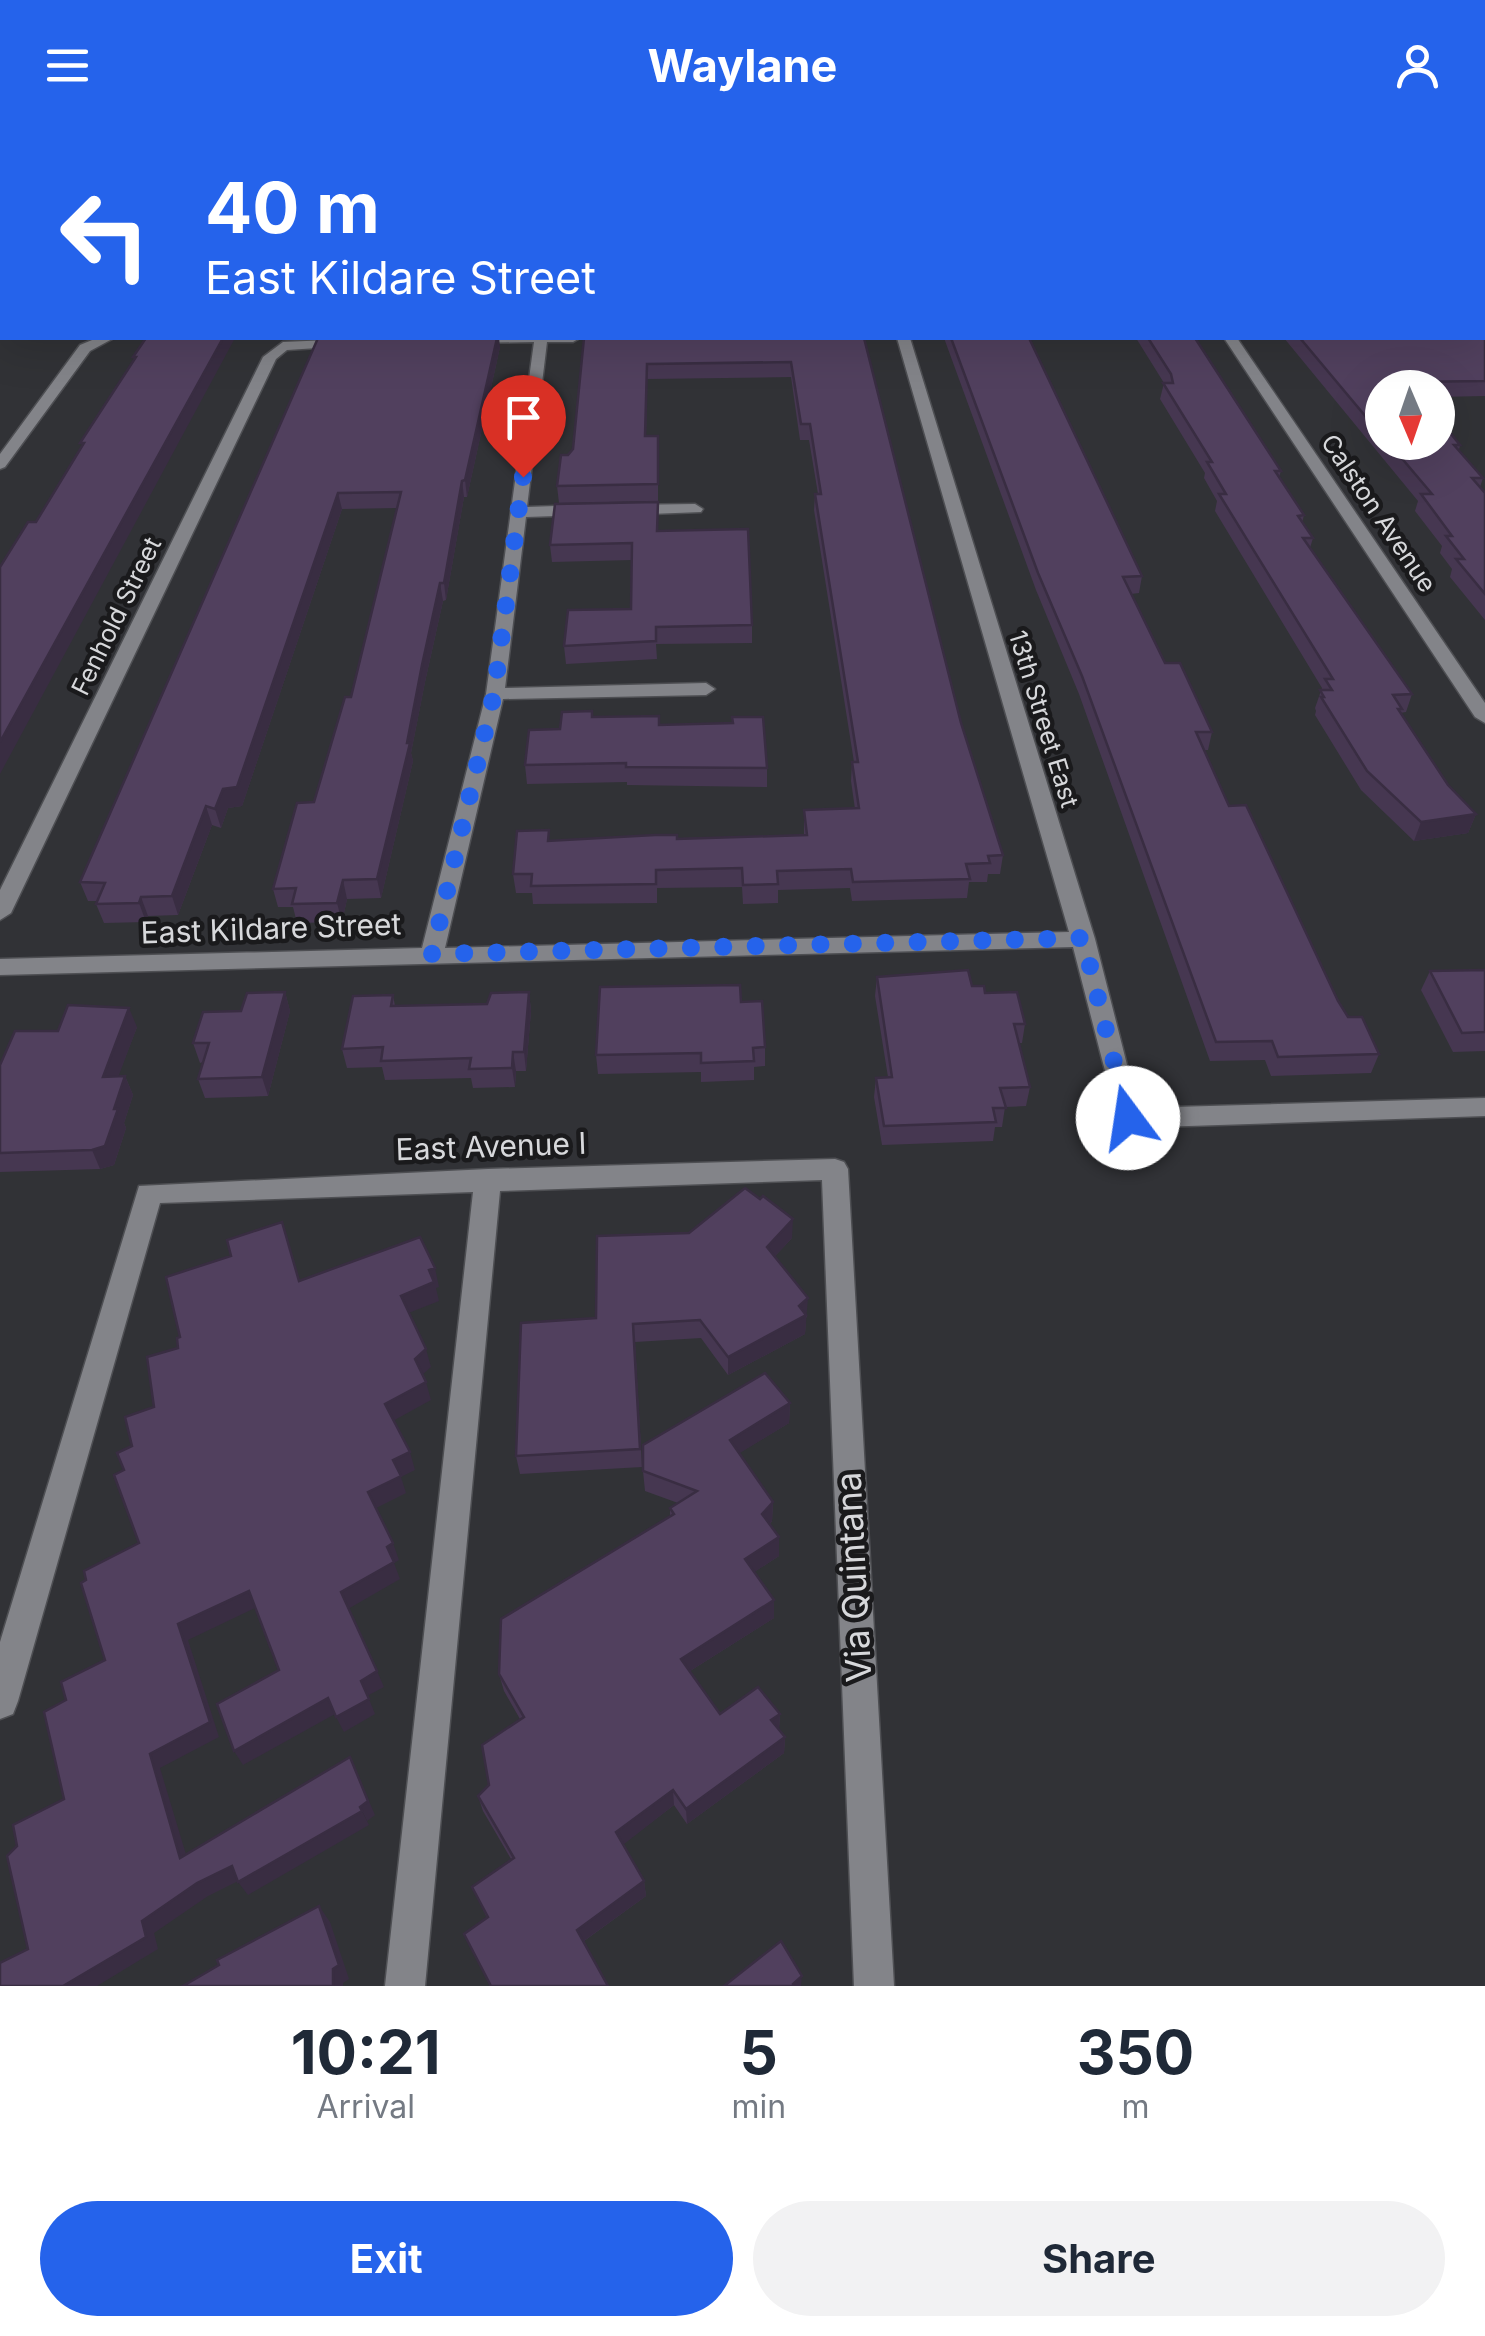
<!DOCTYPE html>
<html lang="en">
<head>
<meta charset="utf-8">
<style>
  body { margin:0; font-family:Inter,sans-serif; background:#f2f2f3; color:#1f2937; height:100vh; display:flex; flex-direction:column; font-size:38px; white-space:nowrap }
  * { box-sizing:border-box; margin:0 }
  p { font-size:32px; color:#747a83 }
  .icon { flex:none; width:55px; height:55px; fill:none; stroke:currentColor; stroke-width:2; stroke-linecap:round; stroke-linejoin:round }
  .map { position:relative; height:1856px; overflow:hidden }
  .side { display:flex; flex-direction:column; background:#fff; flex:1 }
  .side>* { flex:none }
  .guide { position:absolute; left:0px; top:0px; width:1485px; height:210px; box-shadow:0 10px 40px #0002; background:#2563eb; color:#fff; overflow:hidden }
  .needle { width:65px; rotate:178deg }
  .tools { position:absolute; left:1365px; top:240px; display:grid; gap:20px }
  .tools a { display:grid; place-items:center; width:90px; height:90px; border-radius:50%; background:#fff; box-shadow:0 10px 40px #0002; font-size:50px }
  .pin { position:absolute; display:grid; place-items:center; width:85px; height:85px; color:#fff; margin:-102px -42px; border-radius:50% 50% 50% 0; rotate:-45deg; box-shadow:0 0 10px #0007 }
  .pin .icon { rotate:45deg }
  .me { position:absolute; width:110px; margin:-55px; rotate:346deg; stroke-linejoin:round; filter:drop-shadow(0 0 8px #0008) }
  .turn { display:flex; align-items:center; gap:35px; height:210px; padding:0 40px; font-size:45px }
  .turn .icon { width:130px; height:130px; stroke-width:2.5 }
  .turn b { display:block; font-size:70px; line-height:85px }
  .eta { display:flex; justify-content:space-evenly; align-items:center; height:170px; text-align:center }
  .eta b { font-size:60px; font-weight:700; line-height:70px }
  .action { display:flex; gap:20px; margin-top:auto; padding:20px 40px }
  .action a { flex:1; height:115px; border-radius:60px; background:#2563eb; color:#fff; font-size:40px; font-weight:700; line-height:115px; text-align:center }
  .action a+a { background:#f2f2f3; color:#1f2937 }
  header { display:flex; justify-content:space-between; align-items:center; height:130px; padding:0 40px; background:#2563eb; color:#fff; font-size:45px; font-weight:700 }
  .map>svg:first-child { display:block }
</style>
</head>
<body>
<header><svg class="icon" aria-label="menu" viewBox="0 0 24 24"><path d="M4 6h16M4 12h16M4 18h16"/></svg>Waylane<svg class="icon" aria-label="person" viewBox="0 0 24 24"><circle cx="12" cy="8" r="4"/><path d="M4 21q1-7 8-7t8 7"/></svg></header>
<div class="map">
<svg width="1485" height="1856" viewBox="0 0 1485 1856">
  <rect width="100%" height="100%" fill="#313236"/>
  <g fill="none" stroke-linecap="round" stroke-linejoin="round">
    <g stroke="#4e4f53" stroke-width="3">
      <g id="minor">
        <polygon points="582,0 592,0 592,2 583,2"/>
        <polygon points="991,0 1001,0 1003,2 993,2"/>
        <polygon points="463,208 580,208 573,212 547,212 527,377 585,375 593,380 585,385 526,387 505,558 706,553 715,559 706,565 503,569 445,818 1069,802 897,208 910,208 1095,809 1138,978 1485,968 1485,986 1128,998 1119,995 1073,817 0,845 0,829 422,818 486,564 534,212 468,213"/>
        <polygon points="1224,208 1237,208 1485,573 1485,593 1475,587"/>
        <polygon points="353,209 353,215 348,216 287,220 276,229 11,783 0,790 0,760 263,227 283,212"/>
        <polygon points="695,374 703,379 701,382 625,385 617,380 625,375"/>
        <polygon points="835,1029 844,1032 848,1039 894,1856 854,1856 822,1050 500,1061 425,1856 385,1856 473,1062 160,1073 18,1571 13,1584 0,1589 0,1512 139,1056 488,1039"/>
      </g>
    </g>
    <g stroke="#4e4f53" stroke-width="3">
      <polygon id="tertiary" points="97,208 114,208 90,221 5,337 0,339 0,324 80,215"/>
    </g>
    <g stroke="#4e4f53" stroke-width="3">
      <g id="secondary">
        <rect x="1482" y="125" width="3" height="8"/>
        <rect x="0" y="148" width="2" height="8"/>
      </g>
    </g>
    <use href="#minor" fill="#838489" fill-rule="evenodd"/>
    <use href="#tertiary" fill="#838489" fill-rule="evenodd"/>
    <use href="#secondary" fill="#838489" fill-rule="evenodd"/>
  </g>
  <g fill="#463751">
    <polygon points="0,0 186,0 184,2 2,2 2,130 0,130"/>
    <polygon points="1029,0 1485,0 1485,122 1482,122 1482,2 1031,2"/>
    <polygon points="1485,187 1485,266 1438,267 1438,258 1382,258 1382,312 1438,312 1460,315 1459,320 1483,348 1480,357 1485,363 1485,490 1450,447 1452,439 1440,423 1442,416 1415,381 1418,371 1284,208 1482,208"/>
    <polygon points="318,208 500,217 467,367 464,367 446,470 443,471 425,552 411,623 413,631 381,768 347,769 342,792 297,793 293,777 278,777 273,759 314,672 351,567 397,378 342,379 242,676 228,678 221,698 212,695 178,785 148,786 146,792 104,793 96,774 97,771 88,771 80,752"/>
    <polygon points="584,208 864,208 961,593 1003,725 1000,744 988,744 987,752 969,752 967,768 852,771 850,758 778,760 778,773 743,774 742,757 657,758 657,773 533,774 532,763 516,763 513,744 550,711 804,705 804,680 855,679 851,651 852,632 854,632 814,380 815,364 818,364 809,310 800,310 791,247 647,249 646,306 658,306 658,371 559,373 557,356 568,325 573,319"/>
    <polygon points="944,208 1029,208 1142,446 1139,463 1131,464 1165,533 1212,602 1208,620 1204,620 1229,676 1348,887 1379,924 1371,943 1271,946 1265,930 1210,931 1079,564 1036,460"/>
    <polygon points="1136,208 1195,208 1281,341 1279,347 1304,385 1302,393 1313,408 1310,418 1412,564 1406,582 1400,583 1448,655 1476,684 1468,703 1414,711 1361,660 1315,585 1316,581 1315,578 1322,558 1215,381 1217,371 1204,348 1205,343 1160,269 1164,253"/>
    <polygon points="658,401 752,495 752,513 656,514 657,529 566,534 564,516 631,479 632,430 552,432 550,415"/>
    <polygon points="592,581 593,587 659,595 767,638 767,657 627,655 627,652 527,654 525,635 560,599"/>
    <polygon points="1485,840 1485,921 1453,922 1421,860 1430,841"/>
    <polygon points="877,847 972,856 985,863 1025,894 1022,913 1019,913 1030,957 1026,976 1005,977 1002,997 995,997 993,1011 882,1015 874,967 876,948 888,947 875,866"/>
    <polygon points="285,862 290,881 268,966 205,968 198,949 203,932 200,933 193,913 241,881"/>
    <polygon points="529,862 531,881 526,941 516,941 515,957 473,958 471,948 385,950 382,937 347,938 342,919 393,865 395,876 487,874"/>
    <polygon points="741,872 765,917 765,936 754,937 754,950 701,952 701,942 598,944 596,925"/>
    <polygon points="137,897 118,946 125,946 133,965 124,993 126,998 114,1035 100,1039 0,1042 0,935 58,901"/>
    <polygon points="792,1108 775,1126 807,1186 806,1188 805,1204 728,1245 701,1208 635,1212 642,1337 520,1344 516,1326 596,1188"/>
    <polygon points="790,1273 789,1293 739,1323 773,1372 772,1391 770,1394 779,1407 779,1426 754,1442 774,1488 690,1541 720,1584 780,1584 779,1599 785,1607 784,1623 687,1694 674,1675 623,1714 644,1751 646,1766 584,1811 608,1856 490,1856 464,1804 487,1788 472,1757 511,1729 483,1681 478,1666 489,1655 520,1589 504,1561 499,1544 670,1386 670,1378 678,1373 645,1361 643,1341"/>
  </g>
  <g fill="#392d42">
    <polygon points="223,208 235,208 0,644 0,612"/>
    <polygon points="497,208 499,208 500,217 467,367 465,350"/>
    <polygon points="462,351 464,367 446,470 444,453"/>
    <polygon points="338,363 342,379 242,676 228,678 221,698 215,679"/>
    <polygon points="440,453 443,471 425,552 411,623 413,631 381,768 377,749 422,535"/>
    <polygon points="206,676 212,695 178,785 172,766"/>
    <polygon points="1476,684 1468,703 1414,711 1421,692"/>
    <polygon points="343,750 347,769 342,792 337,773"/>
    <polygon points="141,767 148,786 146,792 139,773"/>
    <polygon points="285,862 290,881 268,966 262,947"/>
    <polygon points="529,862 531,881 526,941 524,922"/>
    <polygon points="129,878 137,897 111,966 103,947"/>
    <polygon points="513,922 516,941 515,957 512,938"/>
    <polygon points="125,946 133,965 124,993 126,998 114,1035 100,1039 92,1020 114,979"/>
    <polygon points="793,1089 792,1108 767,1135 767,1117"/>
    <polygon points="435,1138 439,1157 436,1158 439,1171 406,1184 401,1166 429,1140"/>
    <polygon points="808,1168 805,1204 728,1245 728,1227"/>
    <polygon points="426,1219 431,1237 420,1247 415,1229"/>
    <polygon points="426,1252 431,1270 391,1292 385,1274"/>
    <polygon points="790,1273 789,1293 730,1329 730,1310"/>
    <polygon points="410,1322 415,1340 401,1347 406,1363 374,1379 368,1362 393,1330"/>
    <polygon points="773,1372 772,1391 762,1403 762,1384"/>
    <polygon points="779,1407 779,1426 745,1448 745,1429"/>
    <polygon points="393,1413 399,1430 394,1433 400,1449 348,1479 341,1462 387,1417"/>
    <polygon points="249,1461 257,1477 188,1510 219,1607 160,1638 191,1741 180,1728 150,1624 178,1494"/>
    <polygon points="774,1470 774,1488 682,1546 681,1529"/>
    <polygon points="377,1541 384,1557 367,1566 361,1551"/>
    <polygon points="328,1568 335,1584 243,1635 234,1621"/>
    <polygon points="369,1569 375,1584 344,1602 336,1587"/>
    <polygon points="780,1584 779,1601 771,1590"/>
    <polygon points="785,1607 784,1623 687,1694 686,1679"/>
    <polygon points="350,1627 375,1685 367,1691 360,1677"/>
    <polygon points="673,1660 674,1675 619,1718 616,1702"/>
    <polygon points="362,1681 369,1695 248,1765 238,1752"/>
    <polygon points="232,1736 242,1749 208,1766 154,1803 158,1819 97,1856 63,1856 142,1791 197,1753"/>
    <polygon points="644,1751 646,1766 581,1813 577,1800"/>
    <polygon points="319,1776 330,1792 349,1849 343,1853 343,1856 333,1856"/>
    <polygon points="802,1846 801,1856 793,1856 793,1854"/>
  </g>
  <g fill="#51405e" stroke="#392d42" stroke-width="2.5">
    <polygon points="0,0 173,0 171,2 2,2 2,116 0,117"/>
    <polygon points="283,0 332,0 331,2 282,2"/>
    <polygon points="404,0 551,0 550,2 403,2"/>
    <polygon points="621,0 968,0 970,2 621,2"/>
    <polygon points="1039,0 1485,0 1485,16 1484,16 1483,27 1485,27 1485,64 1483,64 1483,74 1485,74 1485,109 1482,115 1482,2 1041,2"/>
    <polygon points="1482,184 1485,187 1485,251 1406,252 1411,258 1382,258 1382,306 1300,208 1482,208"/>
    <polygon points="146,208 223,208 0,612 0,437 28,392 36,392 84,313 80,313 136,227 133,227"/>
    <polygon points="318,208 497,208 465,350 462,351 444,453 440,453 422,535 407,613 410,613 377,749 343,750 337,773 292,774 296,758 273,759 297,673 314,672 345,567 351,567 401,362 338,363 237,657 223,659 215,679 206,676 172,766 141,767 139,773 96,774 105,753 80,752"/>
    <polygon points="584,208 864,208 961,593 1003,725 988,726 990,733 966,734 970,749 853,752 851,739 777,741 778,754 743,755 742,738 656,740 656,754 531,756 532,744 513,744 517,701 549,700 548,711 655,705 677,705 677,709 807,705 804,680 859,678 852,632 858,632 815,364 821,364 810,294 801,294 791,232 647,234 645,306 658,306 658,354 557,356 561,325 568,325 573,319"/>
    <polygon points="951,208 1029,208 1142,446 1123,447 1165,533 1180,533 1212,602 1196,602 1229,676 1246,675 1338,871 1348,887 1362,887 1379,924 1278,927 1272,911 1216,912 1082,546 1038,443"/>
    <polygon points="1148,208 1195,208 1281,341 1275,341 1304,385 1298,386 1313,408 1303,408 1412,564 1393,565 1402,579 1398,579 1448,655 1476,684 1421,692 1367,641 1321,567 1324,567 1320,560 1332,560 1325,549 1333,549 1219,364 1226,364 1207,332 1212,332 1163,253 1173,253 1171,244"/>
    <polygon points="1438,288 1460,315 1454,315 1483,348 1472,348 1485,363 1485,464 1456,429 1464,429 1446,406 1452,406 1421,364 1432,364 1388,312 1438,312"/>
    <polygon points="658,372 657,401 748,399 752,495 656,497 656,511 564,516 568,480 631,479 632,413 550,415 555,374"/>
    <polygon points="592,581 592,587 659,586 659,595 733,593 732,587 763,587 767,638 626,637 626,633 525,635 529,600 560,599 562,582"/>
    <polygon points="968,840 972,856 984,856 985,863 1017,862 1025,894 1014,894 1030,957 1000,958 1006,978 993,978 996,992 884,996 876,948 892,947 877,847"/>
    <polygon points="1485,840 1485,902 1462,903 1430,841"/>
    <polygon points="740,855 741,872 762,871 765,917 753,918 754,931 701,933 701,923 596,925 600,857"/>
    <polygon points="285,862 262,947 198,949 209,913 193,913 203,882 241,881 247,863"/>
    <polygon points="529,862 524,922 513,922 512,938 469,939 471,928 381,931 383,917 342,919 353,866 393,865 391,876 487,874 491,863"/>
    <polygon points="68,875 129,878 103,947 125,946 114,979 118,979 105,1016 92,1020 0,1023 0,935 15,901 58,901"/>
    <polygon points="745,1058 760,1069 763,1066 793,1089 767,1117 808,1168 799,1176 806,1185 728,1227 700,1190 633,1194 640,1319 516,1326 521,1193 596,1188 597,1106 689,1103"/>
    <polygon points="282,1092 299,1151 420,1107 435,1138 429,1140 434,1152 401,1166 426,1219 415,1229 426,1252 385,1274 410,1322 393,1330 401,1346 368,1362 393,1413 387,1417 394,1432 341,1462 377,1541 361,1551 369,1569 336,1587 328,1568 234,1621 217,1574 279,1540 249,1461 178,1494 210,1592 150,1624 180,1728 350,1627 368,1671 360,1677 362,1681 238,1752 232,1736 197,1753 142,1791 146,1807 63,1856 0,1856 0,1833 28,1819 7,1726 17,1716 13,1695 64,1669 44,1582 66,1570 61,1552 105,1530 81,1453 86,1450 84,1441 139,1413 114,1345 124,1340 117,1323 132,1316 125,1287 154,1277 147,1227 178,1218 177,1208 180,1207 166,1147 231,1126 227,1110"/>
    <polygon points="765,1243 790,1273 730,1310 773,1372 762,1384 779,1407 745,1429 774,1470 681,1529 720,1584 758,1557 780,1584 771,1590 785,1607 686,1679 673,1660 616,1702 644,1751 577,1800 608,1856 491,1856 464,1804 488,1787 472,1757 514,1728 478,1666 489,1655 482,1615 524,1587 499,1544 501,1489 674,1384 670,1378 697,1361 643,1341 643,1315"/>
    <polygon points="319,1776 339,1835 333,1839 333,1856 183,1856 219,1835 217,1830"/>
    <polygon points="781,1811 802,1846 793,1854 794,1856 724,1856"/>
  </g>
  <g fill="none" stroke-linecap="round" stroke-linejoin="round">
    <polyline stroke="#2563eb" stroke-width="18" stroke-dasharray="0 32.4" points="523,347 494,564 432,824 1083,808 1128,988"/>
  </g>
  <g text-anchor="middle" stroke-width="9" stroke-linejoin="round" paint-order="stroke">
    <g font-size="25" fill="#d7d8db" stroke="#1a1a1c">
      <text transform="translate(1379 383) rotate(56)" y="9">Calston Avenue</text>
      <text transform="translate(116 486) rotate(-64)" y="9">Fenhold Street</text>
      <text transform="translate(1044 589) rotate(73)" y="9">13th Street East</text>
    </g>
    <g font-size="30" fill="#d7d8db" stroke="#1a1a1c">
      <text transform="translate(271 799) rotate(-2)" y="10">East Kildare Street</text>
      <text transform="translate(491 1017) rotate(-2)" y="10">East Avenue I</text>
    </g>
    <g font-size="35" fill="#d7d8db" stroke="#1a1a1c">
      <text transform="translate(854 1447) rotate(-93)" y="12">Via Quintana</text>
    </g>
  </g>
</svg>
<div class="tools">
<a><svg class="needle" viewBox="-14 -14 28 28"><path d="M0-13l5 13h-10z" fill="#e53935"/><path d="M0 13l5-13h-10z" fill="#747a83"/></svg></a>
</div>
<div class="pin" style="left:523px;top:347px;background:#d93025"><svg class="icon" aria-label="arrive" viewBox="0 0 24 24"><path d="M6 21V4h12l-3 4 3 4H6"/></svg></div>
<svg class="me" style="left:1128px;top:988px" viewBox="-20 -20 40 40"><circle r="19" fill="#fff"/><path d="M0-13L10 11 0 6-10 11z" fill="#2563eb"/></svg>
<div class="guide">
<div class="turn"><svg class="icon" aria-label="left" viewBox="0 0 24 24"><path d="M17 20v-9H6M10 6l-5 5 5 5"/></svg><div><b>40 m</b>East Kildare Street</div></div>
</div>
</div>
<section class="side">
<div class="eta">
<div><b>10:21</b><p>Arrival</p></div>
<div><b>5</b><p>min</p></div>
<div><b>350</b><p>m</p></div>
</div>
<div class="action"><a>Exit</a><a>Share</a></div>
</section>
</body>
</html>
